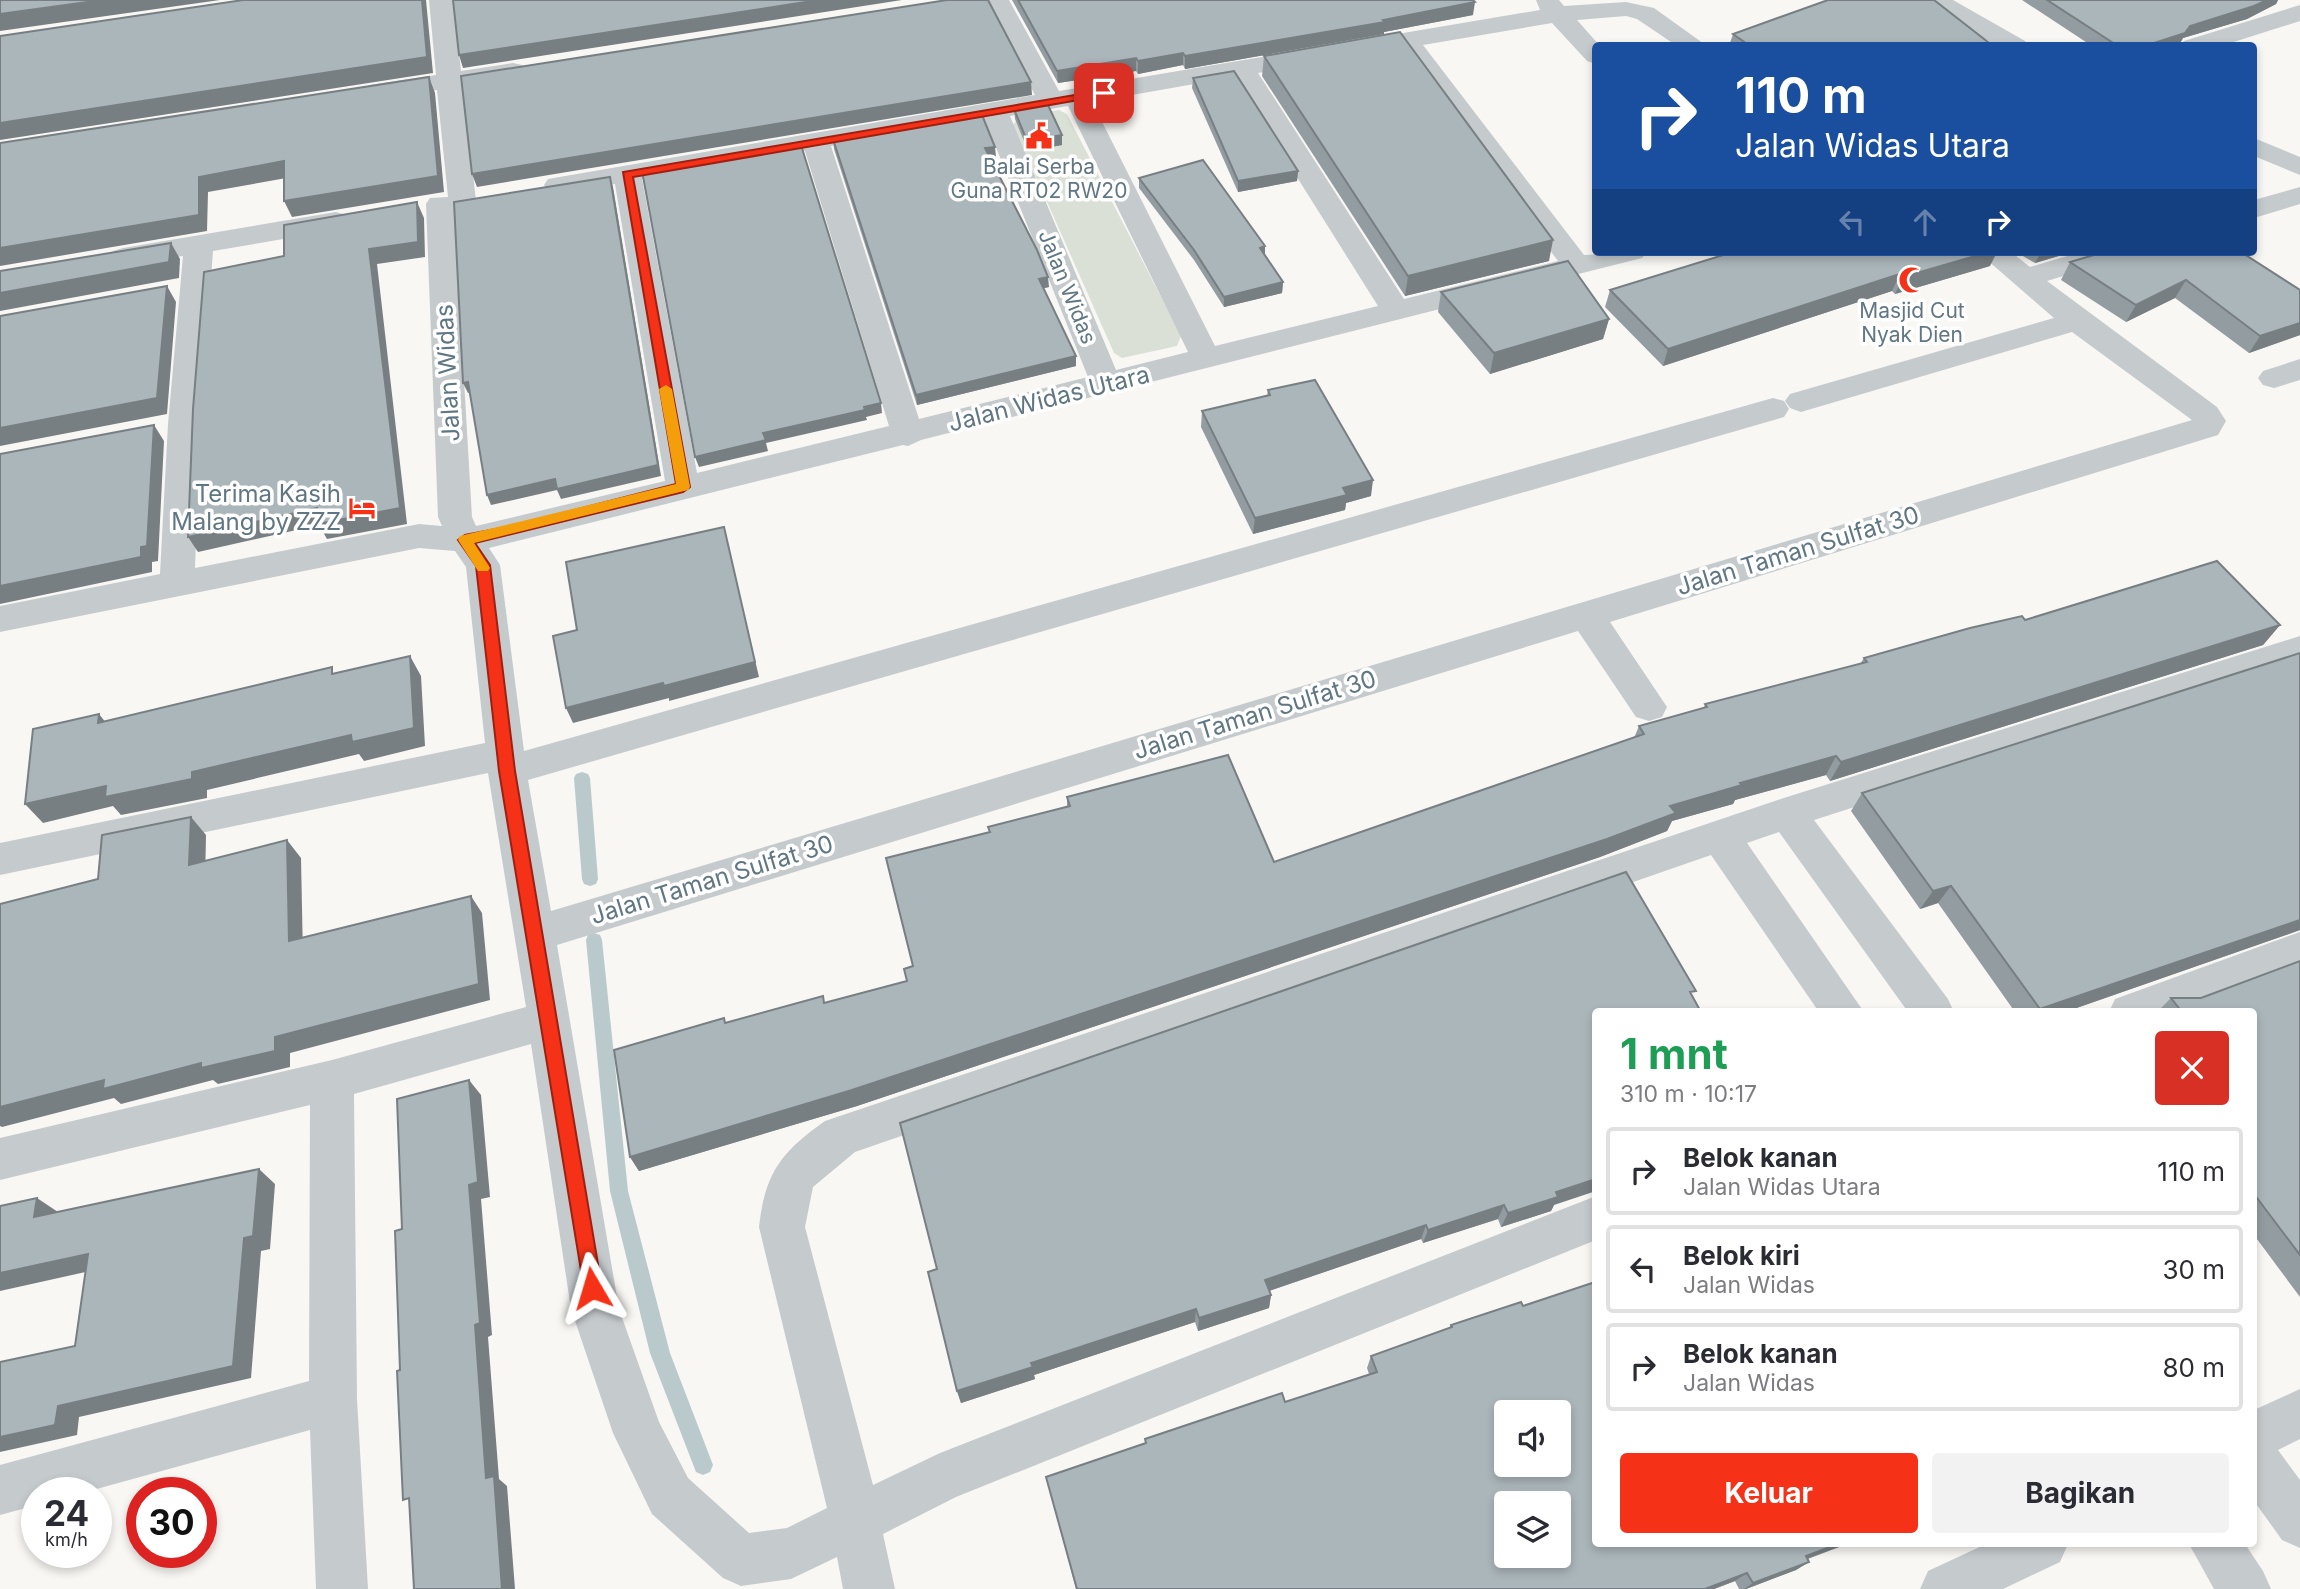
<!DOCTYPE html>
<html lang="id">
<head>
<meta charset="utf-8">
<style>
  body { margin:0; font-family:Inter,sans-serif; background:#f2f2f3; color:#2b2b33; height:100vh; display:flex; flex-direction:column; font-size:26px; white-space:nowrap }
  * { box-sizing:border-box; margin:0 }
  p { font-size:23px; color:#7c7c81 }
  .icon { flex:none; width:38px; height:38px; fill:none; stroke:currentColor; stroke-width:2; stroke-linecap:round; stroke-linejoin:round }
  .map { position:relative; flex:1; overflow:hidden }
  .panel { position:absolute; left:1592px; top:1008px; width:665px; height:539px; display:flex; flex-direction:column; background:#fff; border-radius:7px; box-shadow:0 4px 10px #0003 }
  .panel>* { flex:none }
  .guide { position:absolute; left:1592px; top:42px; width:665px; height:214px; border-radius:7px; box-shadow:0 4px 10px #0003; background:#1a4fa0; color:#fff; overflow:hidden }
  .tools { position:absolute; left:1494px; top:1400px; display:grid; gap:14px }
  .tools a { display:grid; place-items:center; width:77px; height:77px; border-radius:7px; background:#fff; box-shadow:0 4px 10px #0003; font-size:35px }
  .speed { position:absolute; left:21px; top:1477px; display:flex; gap:14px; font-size:35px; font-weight:700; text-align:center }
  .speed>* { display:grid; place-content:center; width:91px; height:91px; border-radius:50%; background:#fff; box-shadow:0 4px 10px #0003; line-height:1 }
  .speed small { font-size:18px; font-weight:400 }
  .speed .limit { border:10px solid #d22; background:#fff; color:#111 }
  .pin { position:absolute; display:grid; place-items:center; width:60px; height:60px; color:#fff; margin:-30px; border-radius:14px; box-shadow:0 4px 10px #0006 }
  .me { position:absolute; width:77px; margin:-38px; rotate:353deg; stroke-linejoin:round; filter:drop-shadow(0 0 5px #0008) }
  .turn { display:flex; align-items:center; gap:24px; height:147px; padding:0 28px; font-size:32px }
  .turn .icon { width:91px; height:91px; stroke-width:2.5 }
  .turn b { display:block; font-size:49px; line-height:60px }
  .lanes { display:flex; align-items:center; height:66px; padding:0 28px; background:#0003; justify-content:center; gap:35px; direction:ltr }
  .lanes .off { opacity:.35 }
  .round { display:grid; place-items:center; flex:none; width:74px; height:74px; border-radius:7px; background:#f2f2f3 }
  .summary { display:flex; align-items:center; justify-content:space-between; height:119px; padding:0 28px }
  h1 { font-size:42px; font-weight:700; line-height:52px; color:#1e9e55 }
  .primary-button { display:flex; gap:14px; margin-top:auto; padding:14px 28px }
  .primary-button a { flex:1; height:80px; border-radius:7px; background:#f53218; color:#fff; font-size:28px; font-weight:700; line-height:80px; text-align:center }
  .primary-button a+a { background:#f2f2f3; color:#2b2b33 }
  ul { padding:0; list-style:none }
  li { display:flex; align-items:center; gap:21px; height:88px; margin:0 14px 10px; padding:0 14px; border:4px solid #e1e1e2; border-radius:7px }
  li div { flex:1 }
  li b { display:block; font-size:26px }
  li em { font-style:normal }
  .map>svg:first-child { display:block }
</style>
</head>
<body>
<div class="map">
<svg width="2300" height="1589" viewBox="0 0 2300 1589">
  <rect width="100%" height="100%" fill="#f8f7f4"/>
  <polygon fill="#dae0d5" points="1059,110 1067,114 1181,336 1177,346 1122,358 1114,353 1013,125 1020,116"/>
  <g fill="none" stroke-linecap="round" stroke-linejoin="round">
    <g fill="#bacacc" fill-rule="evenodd">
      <polygon points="582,772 588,774 590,778 598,879 596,884 590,886 584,884 582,879 574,778 576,774"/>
      <polygon points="594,933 600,935 602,940 628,1191 670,1353 713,1465 710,1472 703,1475 696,1472 650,1353 610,1191 586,940 588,935"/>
    </g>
    <g fill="#c5cacd" fill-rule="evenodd">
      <path d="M429 0H453L461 71 513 63 522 65 526 71 522 77 463 86 476 201 472 207 454 208 472 517 476 526 665 481 615 184 558 193 548 191 544 185 548 179 1035 95 985 0H1009L1059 91 1540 10 1536 0H1559L1564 6 1626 2 1654 8 1707 46H1677L1637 19 1626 16 1577 20 1600 46H1596V64L1587 61 1552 23 1423 45 1584 255 1647 252 1642 258 921 440 908 446 903 445 489 548 500 565 524 751 1773 398 1784 401 1789 409 1784 417 528 780 551 911 2192 420 2072 332 1801 412 1790 408 1785 401 1790 394 2054 318 1978 252H2011L2030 267 2081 252H2127L2122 258 2047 281 2217 407 2226 421 2218 435 1610 622 1667 707 1662 717 1649 721 1636 717 1578 631 557 945 619 1309 659 1422 688 1478 749 1533 787 1528 827 1508 759 1227C765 1173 781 1152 825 1121L1787 797 2300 636V664L1814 820 1948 999 1954 1012H1908L1779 832 1747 843 1864 1012H1819L1711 855 855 1152 813 1187 805 1227 873 1485 940 1453 1596 1196V1240L956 1497 883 1534 895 1589H843L837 1557 791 1579 741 1586 723 1578 652 1514 613 1433 571 1309 531 1044 354 1094 357 1399 368 1589H316L310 1430 82 1493H37V1505L0 1515V1465L309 1381 310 1105 0 1180V1138L332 1060 526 1007 488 773 0 875V843L485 743 466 567 455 551 419 548 0 632V606L160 574 168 424 183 256 123 266 113 263 108 257 113 251 123 248 336 212 346 215 350 221 346 227 336 230 213 251 200 424 195 568 419 524 442 526 438 517 426 204 430 198 448 197 437 90 379 99 370 97 366 91 370 85 436 75ZM1399 49 1558 261 1404 299 1258 73ZM1234 77 1378 306 1215 346 1092 102ZM1068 106 1188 352 1116 370 1010 116ZM985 120 1088 377 919 419 831 146ZM805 151 889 426 697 473 642 179Z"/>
      <polygon points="1923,0 1953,0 2025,41 2028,46 1997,46 1926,5"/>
      <polygon points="2300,5 2300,21 2221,46 2181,46 2184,41"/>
      <polygon points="2254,138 2300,157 2300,175 2254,156"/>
      <polygon points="2300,187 2300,204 2254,218 2254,200"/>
      <polygon points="2300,359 2300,380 2274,388 2263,385 2258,378 2263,371"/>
      <polygon points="2300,932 2300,968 2182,1012 2109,1012 2115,999"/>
      <polygon points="2300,1389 2300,1439 2278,1450 2300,1480 2300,1548 2282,1540 2254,1501 2254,1410"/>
      <polygon points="1986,1544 2068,1544 2060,1562 2003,1589 1920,1589 1928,1571"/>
      <polygon points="2189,1544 2245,1544 2263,1571 2271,1589 2214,1589"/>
    </g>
  </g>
  <g fill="#939da1">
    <polygon points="1012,0 1473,0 1473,15 1384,32 1384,34 1185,69 1183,65 1138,74 1136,71 1058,83"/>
    <polygon points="2022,0 2278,0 2276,4 2247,19 2183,38 2179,45 2092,46"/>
    <polygon points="1733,34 1993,46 1729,46"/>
    <polygon points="1264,56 1549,261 1405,296 1262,76"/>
    <polygon points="1193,78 1298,171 1297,181 1238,192 1192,88"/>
    <polygon points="1014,109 1062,145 1028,151 1015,119"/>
    <polygon points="833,139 996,157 990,158 1049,287 1044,288 1076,366 917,405 834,149"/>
    <polygon points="1139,178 1265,255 1283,282 1282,293 1224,307 1194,260 1139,188"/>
    <polygon points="2016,252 2072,252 2035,263"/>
    <polygon points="2070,262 2300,290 2300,335 2249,353 2175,298 2126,322 2061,280"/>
    <polygon points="1990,266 1895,294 1892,291 1663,366 1605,307 1610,290"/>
    <polygon points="1441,292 1609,319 1603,339 1490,374 1438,312"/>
    <polygon points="1268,390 1371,496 1346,503 1345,510 1253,534 1201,427 1202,411 1267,396"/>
    <polygon points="2025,620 2280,625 2263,645 1830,781 1826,775 1735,800 1733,804 1672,821 1667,831 1600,857 857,1106 639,1171 630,1157 726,1023 825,1003 907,981 913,966 989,832 988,827 1067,807 1067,797 1274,862 1634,738 1639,726 1704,708 1705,704 1860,664 1864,658"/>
    <polygon points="2300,653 2300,930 2065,1012 2015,1012 1938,903 1920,909 1851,811 1862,793"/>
    <polygon points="2300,961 2300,1297 2254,1235 2254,1012 2157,1012 2171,998 2201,998"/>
    <polygon points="900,1123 1554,1205 1551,1211 1501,1227 1498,1219 1423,1243 1421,1239 1269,1291 1271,1295 1269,1308 1198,1331 1195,1322 1034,1375 1035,1379 961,1403 957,1391 937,1269"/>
    <polygon points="1596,1285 1847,1544 1808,1559 1809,1562 1796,1570 1746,1589 1739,1589 1735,1581 1714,1589 1076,1589 1046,1477 1145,1443 1145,1439 1285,1402 1369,1374 1367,1368 1371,1356 1449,1328 1451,1325 1523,1306"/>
  </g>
  <g fill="#787f83">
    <polygon points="102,0 220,0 0,31 0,14"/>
    <polygon points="422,0 428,0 426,0 433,73 0,140 0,123"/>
    <polygon points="819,0 902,0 463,68 459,55"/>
    <polygon points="2267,0 2278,0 2276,4 2247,19 2183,38 2179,45 2145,46 2190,26"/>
    <polygon points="1475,2 1473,15 1384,32 1384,34 1185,69 1185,56"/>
    <polygon points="1183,53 1183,65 1138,74 1138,61"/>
    <polygon points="1136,58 1136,71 1058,83 1057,71"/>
    <polygon points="429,77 435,93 444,192 292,217 284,201"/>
    <polygon points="1031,82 1032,95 477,187 472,174"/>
    <polygon points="1062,135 1062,145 1028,151 1027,141"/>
    <polygon points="995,147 996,157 986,159 985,148"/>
    <polygon points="284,161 292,177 208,192 207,231 0,266 0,248 199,177"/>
    <polygon points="1298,171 1297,181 1238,192 1238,181"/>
    <polygon points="610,177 613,187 661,476 561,499 557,490 491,505 487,495"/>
    <polygon points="417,202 424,218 425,257 377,264 407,524 327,539 319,525 198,552 188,537 369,249"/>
    <polygon points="1553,240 1549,261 1405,296 1408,276"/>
    <polygon points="171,243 180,259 179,278 0,311 0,293"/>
    <polygon points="1265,246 1265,256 1260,248"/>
    <polygon points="1989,252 1997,252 1990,266 1895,294 1903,277"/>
    <polygon points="2041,252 2072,252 2035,263"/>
    <polygon points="1900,274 1892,291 1663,366 1668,349"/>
    <polygon points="1048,277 1049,287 1040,289 1039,279"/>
    <polygon points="2186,280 2175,298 2126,322 2136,305"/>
    <polygon points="1283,282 1282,293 1224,307 1224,297"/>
    <polygon points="167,286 176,302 167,414 0,446 0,428"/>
    <polygon points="1609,319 1603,339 1490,374 1494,353"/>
    <polygon points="2300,323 2300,335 2249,353 2260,336"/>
    <polygon points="1076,356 1076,366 917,405 916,395"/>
    <polygon points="468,382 472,392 468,393 463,383"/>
    <polygon points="881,403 882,413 866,417 867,420 766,443 768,451 699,467 695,457 763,433"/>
    <polygon points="154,425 164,441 158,561 152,562 152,572 0,604 0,586"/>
    <polygon points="1373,480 1371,496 1346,503 1345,510 1253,534 1255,518 1343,488"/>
    <polygon points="724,527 759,677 669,701 669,698 573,723 566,708"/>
    <polygon points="2280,625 2263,645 1830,781 1841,762"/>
    <polygon points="410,656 421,676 425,746 364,761 359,754 207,790 207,798 121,815 113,806 43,823 25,804 106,786 192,772"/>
    <polygon points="99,714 114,733 98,723"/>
    <polygon points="1836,756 1826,775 1735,800 1733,804 1672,821 1667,831 1600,857 857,1106 639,1171 630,1157 1670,806 1740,783"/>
    <polygon points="191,817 206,835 205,882 189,865"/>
    <polygon points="287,840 301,858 303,958 289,941"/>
    <polygon points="1951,886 1938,903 1920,909 1933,891"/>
    <polygon points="471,896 482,913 490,1000 290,1053 290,1067 218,1084 213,1080 121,1104 114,1098 2,1127 0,1126 0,1107 275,1037"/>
    <polygon points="2300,920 2300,930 2065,1012 2038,1012 2040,1009"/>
    <polygon points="469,1080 481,1095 490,1197 481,1199 492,1335 488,1337 499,1479 507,1486 515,1589 502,1589 486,1478 475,1325 469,1185"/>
    <polygon points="259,1169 275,1184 270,1249 261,1251 251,1378 79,1417 77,1435 0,1452 0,1437 58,1406 244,1238"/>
    <polygon points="1596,1179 1596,1191 1554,1205 1551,1211 1501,1227 1508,1213 1556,1192"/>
    <polygon points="37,1198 58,1212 34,1217"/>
    <polygon points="1504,1205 1498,1219 1423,1243 1428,1230"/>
    <polygon points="1426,1225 1421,1239 1263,1293 1265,1280"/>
    <polygon points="88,1254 108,1267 0,1291 0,1273"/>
    <polygon points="1271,1295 1269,1308 1198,1331 1199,1318"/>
    <polygon points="1196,1309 1195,1322 1034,1375 1035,1379 961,1403 957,1391 1031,1363"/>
    <polygon points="1838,1544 1847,1544 1792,1564 1806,1556"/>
    <polygon points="1809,1562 1796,1570 1746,1589 1744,1589 1753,1583"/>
    <polygon points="1747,1573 1735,1581 1714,1589 1705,1589"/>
  </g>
  <g fill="#abb6bb" stroke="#787f83" stroke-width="2" fill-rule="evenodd">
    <polygon points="0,0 102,0 0,14"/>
    <polygon points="243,0 422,0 427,57 0,123 0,36"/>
    <polygon points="453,0 819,0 459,55"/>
    <polygon points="947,0 988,0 1031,82 472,174 461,76"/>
    <polygon points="1018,0 1473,0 1475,2 1383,20 1385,22 1185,56 1183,53 1138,61 1136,58 1057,71"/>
    <polygon points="1828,0 1934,0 1993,46 1750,46 1733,34"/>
    <polygon points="2047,0 2267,0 2254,6 2190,26 2185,33 2145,46 2118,46"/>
    <polygon points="1400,32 1553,240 1408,276 1264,56"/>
    <polygon points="1234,71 1298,171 1238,181 1193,78"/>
    <polygon points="429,77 438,176 284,201 284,161 199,177 199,215 0,248 0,143"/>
    <polygon points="1047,103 1062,135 1027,141 1014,109"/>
    <polygon points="982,115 995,147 985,148 1037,250 1048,277 1039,279 1076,356 916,395 833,139"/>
    <polygon points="801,145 881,403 864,407 865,410 763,433 766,440 695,457 642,171"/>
    <polygon points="1203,160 1265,246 1260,248 1283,282 1224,297 1194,250 1139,178"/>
    <polygon points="610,177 658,465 557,489 555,479 487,495 468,382 463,383 454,202"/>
    <polygon points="417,202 418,242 369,249 400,508 318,524 317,508 188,537 193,409 204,272 284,256 284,225"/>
    <polygon points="171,243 169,262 0,293 0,271"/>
    <polygon points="1733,252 1989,252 1903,277 1900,274 1668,349 1610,290"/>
    <polygon points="2104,252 2241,252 2300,290 2300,323 2260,336 2186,280 2136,305 2070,262"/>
    <polygon points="1568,261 1609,319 1494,353 1441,292"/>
    <polygon points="167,286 157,398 0,428 0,316"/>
    <polygon points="1315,380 1373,480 1343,488 1347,495 1255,518 1202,411 1270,395 1268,390"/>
    <polygon points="154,425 147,546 141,547 141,557 0,586 0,454"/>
    <polygon points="724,527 755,662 664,686 663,683 566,708 553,636 577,630 566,562"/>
    <polygon points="2217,561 2280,625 1841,762 1836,756 1740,783 1742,785 1670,806 1676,813 1607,839 852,1090 630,1157 614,1050 724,1018 725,1023 823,996 824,1003 907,981 904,969 913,966 886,858 990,832 988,827 1070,806 1067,797 1228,755 1274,862 1644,734 1639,726 1707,707 1705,704 1867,662 1864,658 1970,628 2022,616 2025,620"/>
    <polygon points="2300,653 2300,920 2040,1009 1951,886 1933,891 1862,793"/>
    <polygon points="410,656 414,728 352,742 351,735 192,772 192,779 105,797 106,786 25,804 33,729 99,714 98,723 332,667 332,674"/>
    <polygon points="191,817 189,865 287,840 289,941 471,896 479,984 275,1037 275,1051 201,1068 201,1063 103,1089 104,1080 0,1107 0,904 98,879 102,835"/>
    <polygon points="1626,872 1696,991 1690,992 1701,1012 1596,1012 1596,1179 1556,1192 1558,1197 1555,1198 1508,1213 1504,1205 1428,1230 1426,1225 1265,1280 1271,1295 1199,1318 1196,1309 1031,1363 1033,1367 957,1391 928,1272 937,1269 900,1123"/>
    <polygon points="2300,961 2300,1255 2254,1194 2254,1012 2182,1012 2171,998 2201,998"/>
    <polygon points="469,1080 478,1182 469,1185 480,1323 475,1325 486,1478 494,1476 502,1589 414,1589 409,1498 403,1500 397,1371 400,1370 395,1231 402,1229 397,1099"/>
    <polygon points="259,1169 253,1236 244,1238 233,1366 58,1406 55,1425 0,1437 0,1362 75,1346 88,1254 0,1273 0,1206 37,1198 34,1217"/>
    <path d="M1595 1282 1596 1285V1544H1838L1806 1556 1809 1562 1753 1583 1747 1573 1705 1589H1077L1046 1477 1146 1443 1145 1439 1282 1393 1285 1402 1377 1372 1371 1356 1452 1327 1451 1325 1521 1302 1523 1306ZM1507 1412H1559V1465H1507ZM1507 1503H1559V1556H1507Z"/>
  </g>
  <polygon fill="#f53218" stroke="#9f2010" stroke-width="2" points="1104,90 1108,91 1108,95 633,177 690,487 683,492 475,543 490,565 515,771 602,1288 599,1295 592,1298 585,1295 499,771 476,566 458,540 465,535 512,526 676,484 623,172"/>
  <polygon fill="#f59e0b" points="666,385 672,389 690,487 688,490 474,543 490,568 488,571 478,571 458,540 460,536 676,484 659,389"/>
  <defs>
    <g id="civic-bare" transform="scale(2.1)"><path d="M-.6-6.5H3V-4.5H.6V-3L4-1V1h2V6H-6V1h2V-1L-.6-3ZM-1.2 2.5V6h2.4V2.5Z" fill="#f53218" stroke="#fff" stroke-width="2.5" paint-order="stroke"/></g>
    <g id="mosque-bare" transform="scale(2.1)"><path d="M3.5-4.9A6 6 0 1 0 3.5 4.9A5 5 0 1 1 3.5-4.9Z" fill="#f53218" stroke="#fff" stroke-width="2.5" paint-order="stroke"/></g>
    <g id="hotel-bare" transform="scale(2.1)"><path d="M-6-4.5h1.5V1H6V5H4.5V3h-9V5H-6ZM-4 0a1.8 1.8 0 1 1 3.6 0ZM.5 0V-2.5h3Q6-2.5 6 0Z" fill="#f53218" stroke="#fff" stroke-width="2.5" paint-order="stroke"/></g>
  </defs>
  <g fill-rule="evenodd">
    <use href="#civic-bare" x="1039" y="136"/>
    <use href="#mosque-bare" x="1912" y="280"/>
    <use href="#hotel-bare" x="362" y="508"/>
  </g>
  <g text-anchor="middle" stroke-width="7" stroke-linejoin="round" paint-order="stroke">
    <g font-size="21" fill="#607783" stroke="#fff">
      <text x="1039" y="174">Balai Serba<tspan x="1039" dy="24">Guna RT02 RW20</tspan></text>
      <text x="1912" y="318">Masjid Cut<tspan x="1912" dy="24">Nyak Dien</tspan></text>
    </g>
    <g font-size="21" fill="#607783" stroke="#fff">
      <text transform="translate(1067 287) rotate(68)" y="7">Jalan Widas</text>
    </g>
    <g font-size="24" fill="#607783" stroke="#fff">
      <text transform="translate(448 373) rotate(-93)" y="8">Jalan Widas</text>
      <text transform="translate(1049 399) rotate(-14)" y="8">Jalan Widas Utara</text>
      <text transform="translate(1798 551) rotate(-17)" y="8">Jalan Taman Sulfat 30</text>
      <text transform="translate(1255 715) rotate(-17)" y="8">Jalan Taman Sulfat 30</text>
      <text transform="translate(712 880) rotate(-17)" y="8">Jalan Taman Sulfat 30</text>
    </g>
    <g font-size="24" fill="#607783" stroke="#fff" text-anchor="end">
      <text x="341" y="502">Terima Kasih<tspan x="341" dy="28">Malang by ZZZ</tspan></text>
    </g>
  </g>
</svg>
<div class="tools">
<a><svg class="icon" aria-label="sound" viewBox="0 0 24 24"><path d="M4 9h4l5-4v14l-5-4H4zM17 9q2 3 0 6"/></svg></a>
<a><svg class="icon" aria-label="layers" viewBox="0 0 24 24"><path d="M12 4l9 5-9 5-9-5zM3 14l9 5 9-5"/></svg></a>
</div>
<div class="speed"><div>24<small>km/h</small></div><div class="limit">30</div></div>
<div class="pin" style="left:1104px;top:93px;background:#d93025"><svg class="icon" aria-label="arrive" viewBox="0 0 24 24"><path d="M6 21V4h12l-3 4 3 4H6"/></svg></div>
<svg class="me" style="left:592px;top:1288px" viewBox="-20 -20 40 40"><path d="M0-17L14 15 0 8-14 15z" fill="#f53218" stroke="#fff" stroke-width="4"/></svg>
<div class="guide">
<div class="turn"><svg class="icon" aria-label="right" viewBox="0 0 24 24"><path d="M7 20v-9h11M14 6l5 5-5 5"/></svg><div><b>110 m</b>Jalan Widas Utara</div></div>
<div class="lanes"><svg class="icon off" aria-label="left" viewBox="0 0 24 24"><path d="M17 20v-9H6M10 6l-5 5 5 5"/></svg><svg class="icon off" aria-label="ahead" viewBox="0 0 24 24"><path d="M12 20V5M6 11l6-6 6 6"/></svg><svg class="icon" aria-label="right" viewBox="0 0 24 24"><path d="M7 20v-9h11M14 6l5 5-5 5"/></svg></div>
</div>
<section class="panel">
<div class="summary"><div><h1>1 mnt</h1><p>310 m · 10:17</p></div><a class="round" style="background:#d93025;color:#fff"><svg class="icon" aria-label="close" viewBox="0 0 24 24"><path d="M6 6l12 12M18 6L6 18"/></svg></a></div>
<ul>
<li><svg class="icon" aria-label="right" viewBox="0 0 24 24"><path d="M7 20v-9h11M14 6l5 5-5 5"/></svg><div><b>Belok kanan</b><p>Jalan Widas Utara</p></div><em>110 m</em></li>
<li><svg class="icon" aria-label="left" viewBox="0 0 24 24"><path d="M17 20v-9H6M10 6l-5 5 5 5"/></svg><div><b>Belok kiri</b><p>Jalan Widas</p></div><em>30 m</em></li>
<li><svg class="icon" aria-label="right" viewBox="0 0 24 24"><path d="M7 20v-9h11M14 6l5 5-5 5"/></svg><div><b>Belok kanan</b><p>Jalan Widas</p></div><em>80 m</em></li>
</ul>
<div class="primary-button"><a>Keluar</a><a>Bagikan</a></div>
</section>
</div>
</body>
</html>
